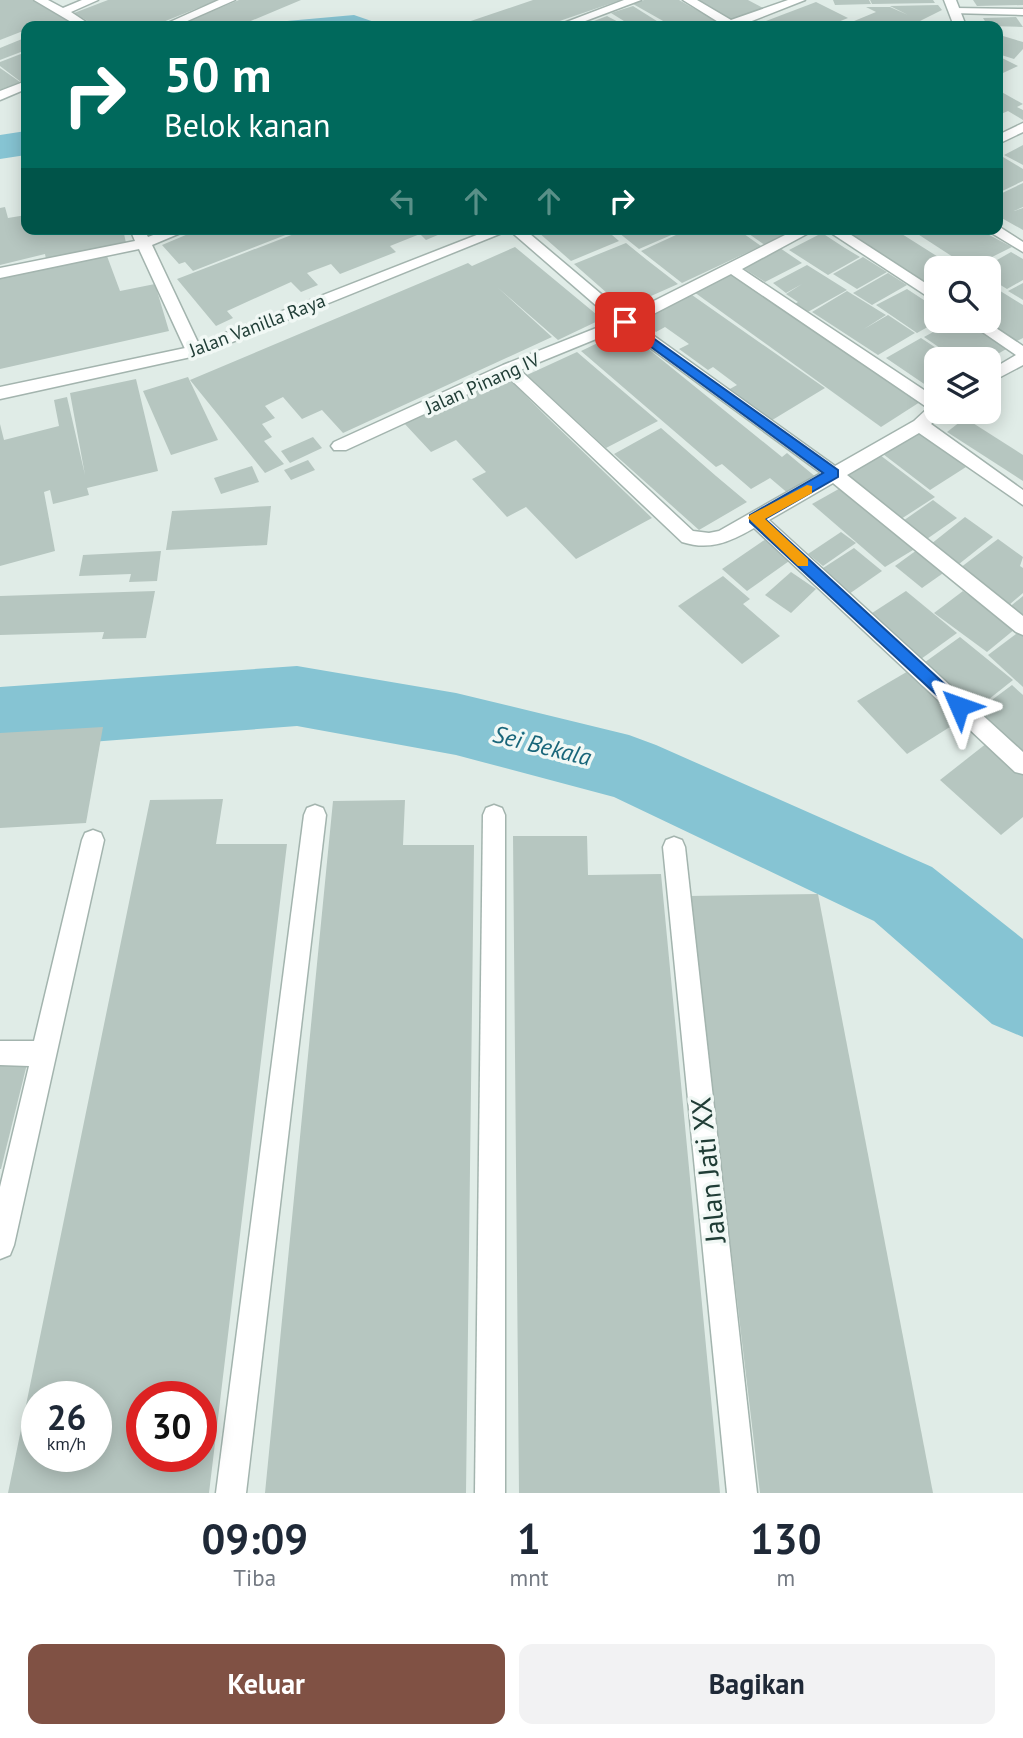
<!DOCTYPE html>
<html lang="id">
<head>
<meta charset="utf-8">
<style>
  body { margin:0; font-family:"PT Sans",sans-serif; background:#f2f2f3; color:#1f2937; height:100vh; display:flex; flex-direction:column; font-size:26px; white-space:nowrap }
  * { box-sizing:border-box; margin:0 }
  p { font-size:23px; color:#747a83 }
  .icon { flex:none; width:38px; height:38px; fill:none; stroke:currentColor; stroke-width:2; stroke-linecap:round; stroke-linejoin:round }
  .map { position:relative; height:1493px; overflow:hidden }
  .sheet { display:flex; flex-direction:column; background:#fff; flex:1 }
  .sheet>* { flex:none }
  .top-card { position:absolute; left:21px; top:21px; width:982px; height:214px; border-radius:14px; box-shadow:0 4px 18px #0003; background:#00695c; color:#fff; overflow:hidden }
  .fabs { position:absolute; left:924px; top:256px; display:grid; gap:14px }
  .fabs a { display:grid; place-items:center; width:77px; height:77px; border-radius:14px; background:#fff; box-shadow:0 4px 18px #0003; font-size:35px }
  .speed { position:absolute; left:21px; top:1381px; display:flex; gap:14px; font-size:35px; font-weight:700; text-align:center }
  .speed>* { display:grid; place-content:center; width:91px; height:91px; border-radius:50%; background:#fff; box-shadow:0 4px 18px #0003; line-height:1 }
  .speed small { font-size:18px; font-weight:400 }
  .speed .limit { border:10px solid #d22; background:#fff; color:#111 }
  .pin { position:absolute; display:grid; place-items:center; width:60px; height:60px; color:#fff; margin:-30px; border-radius:14px; box-shadow:0 4px 10px #0006 }
  .me { position:absolute; width:77px; margin:-38px; rotate:313deg; stroke-linejoin:round; filter:drop-shadow(0 0 5px #0008) }
  .turn { display:flex; align-items:center; gap:24px; height:147px; padding:0 28px; font-size:32px }
  .turn .icon { width:91px; height:91px; stroke-width:2.5 }
  .turn b { display:block; font-size:49px; line-height:60px }
  .lanes { display:flex; align-items:center; height:66px; padding:0 28px; background:#0003; justify-content:center; gap:35px; direction:ltr }
  .lanes .off { opacity:.35 }
  .eta { display:flex; justify-content:space-evenly; align-items:center; height:119px; text-align:center }
  .eta b { font-size:42px; font-weight:700; line-height:49px }
  .button { display:flex; gap:14px; margin-top:auto; padding:14px 28px }
  .button a { flex:1; height:80px; border-radius:14px; background:#805144; color:#fff; font-size:28px; font-weight:700; line-height:80px; text-align:center }
  .button a+a { background:#f2f2f3; color:#1f2937 }
  .map>svg:first-child { display:block }
</style>
</head>
<body>
<div class="map">
<svg width="1023" height="1493" viewBox="0 0 1023 1493">
  <rect width="100%" height="100%" fill="#e0ece7"/>
  <g fill="#86c4d3">
    <polygon points="354,15 383,25 276,26 287,21"/>
    <polygon points="26,131 26,155 0,159 0,135"/>
  </g>
  <g fill="none" stroke-linecap="round" stroke-linejoin="round">
    <polygon fill="#86c4d3" fill-rule="evenodd" points="297,666 456,693 629,735 656,745 932,867 1023,939 1023,1037 992,1024 874,921 614,797 456,755 297,726 0,749 0,687"/>
  </g>
  <g fill="#b6c6c0" fill-rule="evenodd">
    <polygon points="0,0 32,0 76,26 26,26 26,33 23,31 0,40"/>
    <polygon points="108,0 218,0 153,26 96,26 74,13"/>
    <polygon points="239,0 301,0 239,26 175,26"/>
    <polygon points="533,0 621,0 545,26 456,26"/>
    <polygon points="644,0 679,0 720,23 711,26 672,26 633,4"/>
    <polygon points="695,0 748,0 765,9 733,21"/>
    <polygon points="833,0 869,0 871,4 835,5"/>
    <polygon points="870,0 933,0 935,3 872,4"/>
    <polygon points="973,0 1023,0 1023,5 977,6"/>
    <polygon points="816,2 848,18 828,26 753,26"/>
    <polygon points="938,5 942,10 920,21 931,26 842,26 876,12 866,7 890,7 908,15 890,6"/>
    <polygon points="633,6 660,23 651,26 632,26 611,13"/>
    <polygon points="607,16 626,26 581,26"/>
    <polygon points="1016,17 1023,27 988,26 983,18"/>
    <polygon points="1003,36 1023,42 1023,49 1014,59 998,54 998,42"/>
    <polygon points="22,39 26,42 26,50 0,60 0,48"/>
    <polygon points="26,52 26,80 21,82 0,66 0,62"/>
    <polygon points="998,56 1018,66 1003,73 998,71"/>
    <polygon points="0,68 3,70 20,82 0,90"/>
    <polygon points="998,90 1023,104 1017,107 1023,110 1023,120 1008,111 1001,114 998,112"/>
    <polygon points="1023,145 1023,165 1004,155"/>
    <polygon points="998,154 1023,169 1023,181 998,193"/>
    <polygon points="1023,183 1023,207 1014,211 1023,208 1023,230 998,216 998,195"/>
    <polygon points="5,207 8,218 26,215 26,229 123,229 126,243 46,259 45,254 0,265 0,208"/>
    <polygon points="200,229 301,229 193,271 185,262 179,264 162,245"/>
    <polygon points="307,229 452,229 426,240 420,234 390,246 396,252 340,274 331,264 307,273 318,285 301,292 291,282 227,311 233,318 216,326 177,279"/>
    <polygon points="545,229 605,229 619,241 571,261 538,232"/>
    <polygon points="614,229 672,229 676,233 639,249"/>
    <polygon points="689,229 737,229 761,246 682,283 641,251"/>
    <polygon points="742,229 775,229 789,238 769,248"/>
    <polygon points="840,229 894,229 943,260 948,257 964,268 936,268 936,289"/>
    <polygon points="910,229 978,229 1012,247 970,268"/>
    <polygon points="822,233 845,248 860,257 828,275 789,250"/>
    <polygon points="626,243 647,260 678,284 624,308 574,264"/>
    <polygon points="515,247 602,319 558,340 497,287 552,337 343,433 322,410 302,419 283,397 265,406 275,418 262,424 272,437 264,441 284,464 265,473 190,380 468,263 472,266"/>
    <polygon points="780,248 802,263 765,282 743,268"/>
    <polygon points="1011,252 1023,259 1023,280 1007,289 989,278 989,268 983,268"/>
    <polygon points="107,256 120,291 155,284 169,331 0,369 0,279"/>
    <polygon points="863,257 887,272 857,289 833,274"/>
    <polygon points="807,265 847,290 806,313 793,305 798,302 786,294 802,284 786,293 773,283"/>
    <polygon points="733,272 920,402 881,427 694,292"/>
    <polygon points="888,273 907,285 872,305 853,293"/>
    <polygon points="1023,283 1023,300 1008,291"/>
    <polygon points="989,284 1023,305 1023,338 1017,341 984,320 989,320"/>
    <polygon points="907,289 936,308 936,320 940,320 917,333 876,305"/>
    <polygon points="847,291 886,315 864,329 888,315 915,333 878,355 812,312"/>
    <polygon points="692,295 729,321 825,388 769,422 728,390 737,385 713,367 708,370 679,349 689,344 665,327 656,332 642,321"/>
    <polygon points="955,320 966,320 1008,348 989,359 956,359 924,337"/>
    <polygon points="625,330 782,457 787,453 817,478 790,495 770,478 751,489 722,464 716,467 581,351"/>
    <polygon points="921,338 953,359 936,359 936,392 886,358"/>
    <polygon points="577,352 605,376 658,421 606,448 527,375"/>
    <polygon points="506,376 548,418 652,518 576,559 526,507 507,517 472,479 486,472 456,440 431,452 403,422"/>
    <polygon points="188,377 218,440 171,455 143,391"/>
    <polygon points="136,379 158,471 87,488 89,495 53,504 50,490 44,492 55,551 0,566 0,424 4,440 59,426 54,400 67,397 85,475 70,393"/>
    <polygon points="965,418 1023,455 1023,481 947,432"/>
    <polygon points="661,428 716,476 747,502 699,530 614,454"/>
    <polygon points="919,432 966,467 930,490 883,454"/>
    <polygon points="313,437 322,448 290,463 281,451"/>
    <polygon points="880,455 935,497 901,519 846,476"/>
    <polygon points="308,460 315,470 291,480 284,470"/>
    <polygon points="252,466 259,482 221,494 214,478"/>
    <polygon points="844,486 918,547 885,567 812,504"/>
    <polygon points="933,500 957,518 924,541 900,523"/>
    <polygon points="271,506 267,545 166,550 172,511"/>
    <polygon points="965,517 993,537 954,568 926,548"/>
    <polygon points="841,532 856,543 823,566 808,554"/>
    <polygon points="766,539 792,559 747,591 722,569"/>
    <polygon points="998,539 1023,557 1020,566 1023,568 1023,593 1009,605 956,571"/>
    <polygon points="921,547 949,569 922,588 895,566"/>
    <polygon points="854,548 882,571 849,594 820,570"/>
    <polygon points="161,551 157,581 129,582 131,574 79,576 83,555"/>
    <polygon points="791,572 816,589 791,613 765,595"/>
    <polygon points="723,576 750,599 743,604 780,636 742,664 678,606"/>
    <polygon points="155,591 146,638 102,639 104,632 0,635 0,596"/>
    <polygon points="906,591 957,633 921,659 869,615"/>
    <polygon points="963,591 1015,629 987,652 934,613"/>
    <polygon points="1023,596 1023,621 1007,609"/>
    <polygon points="1020,631 1023,634 1023,687 988,655"/>
    <polygon points="960,637 1013,680 974,711 921,665"/>
    <polygon points="910,670 961,720 907,754 857,701"/>
    <polygon points="1012,685 1023,695 1023,751 1020,754 973,714"/>
    <polygon points="103,727 86,823 0,828 0,733"/>
    <polygon points="987,743 1023,773 1023,817 1001,835 940,780"/>
    <path d="M223 799 216 844H287L209 1493H8L150 800ZM37 1396H96V1456H37ZM142 1396H201V1456H142Z"/>
    <polygon points="405,800 403,845 474,845 466,1493 265,1493 333,801"/>
    <polygon points="513,836 587,836 588,875 661,874 720,1493 519,1493"/>
    <polygon points="818,894 933,1493 760,1493 689,896"/>
    <polygon points="0,1064 27,1064 1,1169 0,1169"/>
  </g>
  <g fill="none" stroke-linecap="round" stroke-linejoin="round">
    <g stroke="#a3b4ae" stroke-width="3">
      <g id="minor">
        <polygon points="34,0 48,0 63,8 82,0 98,0 71,12 92,26 78,26"/>
        <polygon points="219,0 235,0 176,26 161,26"/>
        <polygon points="624,0 641,0 572,26 556,26"/>
        <polygon points="683,0 697,0 731,20 788,0 805,0 739,26 718,26 720,23"/>
        <polygon points="955,8 1023,9 1023,15 951,13 949,11"/>
        <polygon points="26,81 26,89 0,100 0,91"/>
        <polygon points="1023,123 1023,132 998,144 998,135"/>
        <polygon points="998,226 1023,242 1023,252 985,229 998,229"/>
        <polygon points="130,229 144,229 148,237 169,229 190,229 152,245 202,351 200,355 188,355 186,351 139,249 0,278 0,268 135,241"/>
        <path d="M508 229H524L626 315 797 229H816L742 269 936 398V411H944L931 424 1023 490V505L919 433 847 475 1023 616V635L1016 632 833 483 769 520 1023 752V774L1015 772 754 528C730 542 710 551 682 542L507 376 346 450H334L331 446 334 442 503 365 614 321ZM731 274 928 408 914 421 835 466 636 323ZM623 328 821 473 719 531 709 533 693 531 520 370Z"/>
        <polygon points="825,229 842,229 936,290 936,302"/>
        <polygon points="965,320 984,320 1023,346 1023,365 989,383 989,371 1016,355"/>
        <polygon points="315,805 323,808 326,815 246,1493 216,1493 304,815 307,808"/>
        <polygon points="494,805 502,808 505,815 505,1493 475,1493 483,815 486,808"/>
        <polygon points="93,830 101,833 104,840 14,1245 10,1255 0,1259 0,1187 29,1066 0,1065 0,1041 34,1041 82,840 85,833"/>
        <polygon points="674,837 682,840 685,847 757,1493 727,1493 663,847 666,840"/>
      </g>
    </g>
    <g stroke="#a3b4ae" stroke-width="3">
      <g id="tertiary">
        <polygon points="944,0 956,0 966,26 954,26"/>
        <polygon points="492,229 512,229 200,355 0,399 0,387 190,347"/>
      </g>
    </g>
    <use href="#minor" fill="#fff" fill-rule="evenodd"/>
    <use href="#tertiary" fill="#fff" fill-rule="evenodd"/>
  </g>
  <polygon fill="#1a73e8" stroke="#114b97" stroke-width="2" points="625,318 838,470 838,477 765,519 964,702 967,706 964,711 954,711 750,522 750,515 823,473 621,325 621,320"/>
  <polygon fill="#f59e0b" points="807,485 812,486 812,493 765,519 808,559 808,566 798,566 748,518 750,515"/>
  <g text-anchor="middle" stroke-width="7" stroke-linejoin="round" paint-order="stroke">
    <g font-size="19" fill="#203d36" stroke="#f1f8f5">
      <text transform="translate(257 325) rotate(-21)" y="7">Jalan Vanilla Raya</text>
      <text transform="translate(482 383) rotate(-24)" y="7">Jalan Pinang IV</text>
    </g>
    <g font-size="24" font-style="italic" fill="#19667a" stroke="#f1f8f5">
      <text transform="translate(542 746) rotate(14)" y="8">Sei Bekala</text>
    </g>
    <g font-size="28" fill="#203d36" stroke="#f1f8f5">
      <text transform="translate(708 1170) rotate(-96)" y="10">Jalan Jati XX</text>
    </g>
  </g>
</svg>
<div class="fabs">
<a><svg class="icon" aria-label="search" viewBox="0 0 24 24"><circle cx="10" cy="10" r="6"/><path d="M15 15l6 6"/></svg></a>
<a><svg class="icon" aria-label="layers" viewBox="0 0 24 24"><path d="M12 4l9 5-9 5-9-5zM3 14l9 5 9-5"/></svg></a>
</div>
<div class="speed"><div>26<small>km/h</small></div><div class="limit">30</div></div>
<div class="pin" style="left:625px;top:322px;background:#d93025"><svg class="icon" aria-label="arrive" viewBox="0 0 24 24"><path d="M6 21V4h12l-3 4 3 4H6"/></svg></div>
<svg class="me" style="left:959px;top:706px" viewBox="-20 -20 40 40"><path d="M0-17L14 15 0 8-14 15z" fill="#1a73e8" stroke="#fff" stroke-width="4"/></svg>
<div class="top-card">
<div class="turn"><svg class="icon" aria-label="right" viewBox="0 0 24 24"><path d="M7 20v-9h11M14 6l5 5-5 5"/></svg><div><b>50 m</b>Belok kanan</div></div>
<div class="lanes"><svg class="icon off" aria-label="left" viewBox="0 0 24 24"><path d="M17 20v-9H6M10 6l-5 5 5 5"/></svg><svg class="icon off" aria-label="ahead" viewBox="0 0 24 24"><path d="M12 20V5M6 11l6-6 6 6"/></svg><svg class="icon off" aria-label="ahead" viewBox="0 0 24 24"><path d="M12 20V5M6 11l6-6 6 6"/></svg><svg class="icon" aria-label="right" viewBox="0 0 24 24"><path d="M7 20v-9h11M14 6l5 5-5 5"/></svg></div>
</div>
</div>
<section class="sheet">
<div class="eta">
<div><b>09:09</b><p>Tiba</p></div>
<div><b>1</b><p>mnt</p></div>
<div><b>130</b><p>m</p></div>
</div>
<div class="button"><a>Keluar</a><a>Bagikan</a></div>
</section>
</body>
</html>
